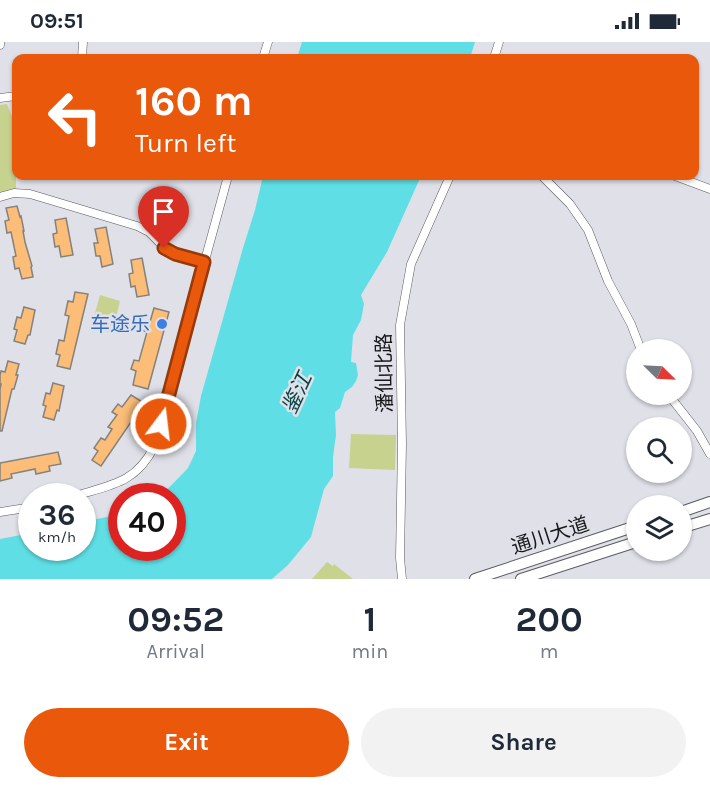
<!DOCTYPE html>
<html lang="en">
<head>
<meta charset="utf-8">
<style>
  body { margin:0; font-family:Karla,"Noto Sans SC",sans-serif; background:#f2f2f3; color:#1f2937; height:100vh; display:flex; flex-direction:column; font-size:22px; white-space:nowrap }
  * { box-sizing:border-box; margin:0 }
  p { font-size:20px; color:#747a83 }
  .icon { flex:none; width:33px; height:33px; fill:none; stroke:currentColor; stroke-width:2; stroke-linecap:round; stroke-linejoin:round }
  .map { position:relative; height:537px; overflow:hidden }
  .details { display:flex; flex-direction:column; background:#fff; flex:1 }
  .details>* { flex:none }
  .banner { position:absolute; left:12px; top:12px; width:687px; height:126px; border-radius:12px; box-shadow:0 2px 4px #0004; background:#ea580c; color:#fff; overflow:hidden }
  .needle { width:39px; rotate:114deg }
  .tools { position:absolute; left:626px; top:297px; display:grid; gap:12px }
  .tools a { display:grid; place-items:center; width:66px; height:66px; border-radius:50%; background:#fff; box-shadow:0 2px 4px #0004; font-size:30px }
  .speed { position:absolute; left:18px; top:441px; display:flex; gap:12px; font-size:30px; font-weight:700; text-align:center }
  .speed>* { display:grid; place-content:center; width:78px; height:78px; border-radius:50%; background:#fff; box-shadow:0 2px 4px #0004; line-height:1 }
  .speed small { font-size:15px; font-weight:400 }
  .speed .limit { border:9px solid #d22; background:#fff; color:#111 }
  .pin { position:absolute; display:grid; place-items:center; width:51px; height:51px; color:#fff; margin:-62px -26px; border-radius:50% 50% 50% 0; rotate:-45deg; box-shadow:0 0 6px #0007 }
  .pin .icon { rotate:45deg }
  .me { position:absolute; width:66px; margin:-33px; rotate:15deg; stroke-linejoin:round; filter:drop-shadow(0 0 4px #0008) }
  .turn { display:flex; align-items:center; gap:21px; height:126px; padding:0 24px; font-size:27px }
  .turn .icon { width:78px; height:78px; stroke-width:2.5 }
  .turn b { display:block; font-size:42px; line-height:51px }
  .eta { display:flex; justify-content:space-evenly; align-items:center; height:102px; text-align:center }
  .eta b { font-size:36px; font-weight:700; line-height:42px }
  .action { display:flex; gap:12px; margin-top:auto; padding:12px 24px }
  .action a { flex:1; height:69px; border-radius:36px; background:#ea580c; color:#fff; font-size:24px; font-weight:700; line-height:69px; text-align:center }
  .action a+a { background:#f2f2f3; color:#1f2937 }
  .status { display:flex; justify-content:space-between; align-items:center; height:42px; padding:0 30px; background:#fff; direction:ltr }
  .status svg { height:16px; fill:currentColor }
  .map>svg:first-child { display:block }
</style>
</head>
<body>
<div class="status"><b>09:51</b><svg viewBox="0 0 49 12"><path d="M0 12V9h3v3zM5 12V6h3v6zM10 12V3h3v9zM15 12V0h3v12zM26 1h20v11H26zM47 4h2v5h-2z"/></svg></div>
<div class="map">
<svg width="710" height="537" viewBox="0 0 710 537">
  <rect width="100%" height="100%" fill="#dfe0e8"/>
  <g fill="#c8d28f">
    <polygon points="7,62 16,85 16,148 0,151 0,63"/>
    <polygon points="100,253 120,259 112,291 91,286"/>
    <polygon points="351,392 396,393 395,428 349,426"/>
    <polygon points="327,520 333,524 334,522 353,537 312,537"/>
  </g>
  <g fill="#5fdfe5">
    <polygon points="302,0 475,0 470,16 297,16"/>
    <polygon points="263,134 421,134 387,210 361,253 364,262 361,278 353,293 351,320 356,321 358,333 356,339 352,345 345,350 340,366 335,370 336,393 333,415 333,434 324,447 311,495 288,523 272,537 0,537 0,497 31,491 32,506 82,506 83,480 121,472 122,506 172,506 172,454 161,454 188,426 196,409 196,381 201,354 243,206 255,168"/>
  </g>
  <g fill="#fbbd77" stroke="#87817b" stroke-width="1.5">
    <polygon points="17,164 20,175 21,174 24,189 23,189 25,200 32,224 31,225 33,235 22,237 19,226 15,227 13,215 16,214 11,190 7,191 5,179 9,178 6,166"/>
    <polygon points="66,176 73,213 61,215 59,204 55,205 53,192 57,191 55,178"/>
    <polygon points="106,185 113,222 102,225 100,214 96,214 94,201 98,201 95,187"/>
    <polygon points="142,216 149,253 137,255 135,244 131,245 129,232 133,231 131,218"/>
    <polygon points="75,250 88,252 70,327 57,324 60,313 56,312 59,298 64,299 69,274 65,273 68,259 73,260"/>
    <polygon points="24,265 35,268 30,293 28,293 25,302 14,299 17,288 14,287 17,275 21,276"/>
    <polygon points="154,266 169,270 148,347 133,343 136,329 131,327 134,318 139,319 147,290 142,288 145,279 150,280"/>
    <polygon points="8,319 19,322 16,333 18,333 14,347 12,347 2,389 0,389 0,347 1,342 0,342 0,333 1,329 5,330"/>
    <polygon points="53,341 64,344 59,369 57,368 54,378 43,375 46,364 43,363 46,351 50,352"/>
    <polygon points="131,353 144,361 101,424 92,418 98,409 94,406 101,396 105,398 112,387 108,385 117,373 112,370 118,362 122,365"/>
    <polygon points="58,410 61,422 49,424 50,429 36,432 35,427 11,432 12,436 0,439 0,421"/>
  </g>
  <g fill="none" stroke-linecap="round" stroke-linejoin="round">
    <g stroke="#5a5a61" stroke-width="9">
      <g id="minor">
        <polyline points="0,3 0,0"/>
        <polyline points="82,16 83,0"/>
        <polyline points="263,16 268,0"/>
        <polyline points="494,16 499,0"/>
        <polyline points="0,56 16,54"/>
        <polyline points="542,134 570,162 588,188 608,239 631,282 641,308"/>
        <polyline points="675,134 710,147"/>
        <polyline points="0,155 14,151 30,152 137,184 149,190 168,209 175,212 204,221"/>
        <polyline points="668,352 697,389 710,412"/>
        <path d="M75 454C111 443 136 441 154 405L228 134"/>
        <polyline points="0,470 32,465"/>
        <polyline points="402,537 400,516 402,402 400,283 411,222 450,134"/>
      </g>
    </g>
    <g stroke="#5a5a61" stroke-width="12">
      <g id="major">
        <polyline points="681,470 710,460"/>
        <polyline points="681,486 710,477"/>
        <polyline points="475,537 636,484"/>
        <polyline points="521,537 636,500"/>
      </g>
    </g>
    <use href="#minor" stroke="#fff" stroke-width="8"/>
    <use href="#major" stroke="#fff" stroke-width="10"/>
  </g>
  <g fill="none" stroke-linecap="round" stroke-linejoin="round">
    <g stroke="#983908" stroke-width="15">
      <polyline id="route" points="161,382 204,220 175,212 164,206"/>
    </g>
    <use href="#route" stroke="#ea580c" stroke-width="10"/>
  </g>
  <circle fill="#3f7fe0" stroke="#dfe0e8" stroke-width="2" cx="162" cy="282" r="6"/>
  <g text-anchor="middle" stroke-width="5" stroke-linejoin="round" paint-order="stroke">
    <g font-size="20" fill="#366cbe" stroke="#dfe0e8" text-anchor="end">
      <text x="150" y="289">车途乐</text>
    </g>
    <g font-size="20" fill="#17171a" stroke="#dfe0e8">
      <text transform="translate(384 331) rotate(-91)" y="7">潘仙北路</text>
      <text transform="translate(550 493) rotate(-18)" y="7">通川大道</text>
    </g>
    <g font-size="21" font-style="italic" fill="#054345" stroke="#dfe0e8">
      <text transform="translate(297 351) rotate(-65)" y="7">鉴江</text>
    </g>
  </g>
</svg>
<div class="tools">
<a><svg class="needle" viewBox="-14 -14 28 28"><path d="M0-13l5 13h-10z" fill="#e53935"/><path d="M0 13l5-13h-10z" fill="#747a83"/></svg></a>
<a><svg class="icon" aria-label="search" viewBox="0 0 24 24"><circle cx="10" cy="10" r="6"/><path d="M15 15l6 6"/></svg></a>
<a><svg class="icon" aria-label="layers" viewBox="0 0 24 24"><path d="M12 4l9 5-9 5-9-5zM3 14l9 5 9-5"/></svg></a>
</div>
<div class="speed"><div>36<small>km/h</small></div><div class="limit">40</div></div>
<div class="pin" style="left:164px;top:206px;background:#d93025"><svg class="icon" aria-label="arrive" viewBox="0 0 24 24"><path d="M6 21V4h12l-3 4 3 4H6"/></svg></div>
<svg class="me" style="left:161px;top:382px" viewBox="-20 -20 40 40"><circle r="17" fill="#ea580c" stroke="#fff" stroke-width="3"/><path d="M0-11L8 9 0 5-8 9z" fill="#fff"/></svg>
<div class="banner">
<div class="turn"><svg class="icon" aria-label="left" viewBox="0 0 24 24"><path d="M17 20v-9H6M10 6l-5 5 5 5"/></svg><div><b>160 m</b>Turn left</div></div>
</div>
</div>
<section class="details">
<div class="eta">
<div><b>09:52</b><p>Arrival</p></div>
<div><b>1</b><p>min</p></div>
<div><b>200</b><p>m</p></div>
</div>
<div class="action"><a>Exit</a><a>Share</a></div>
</section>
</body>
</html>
